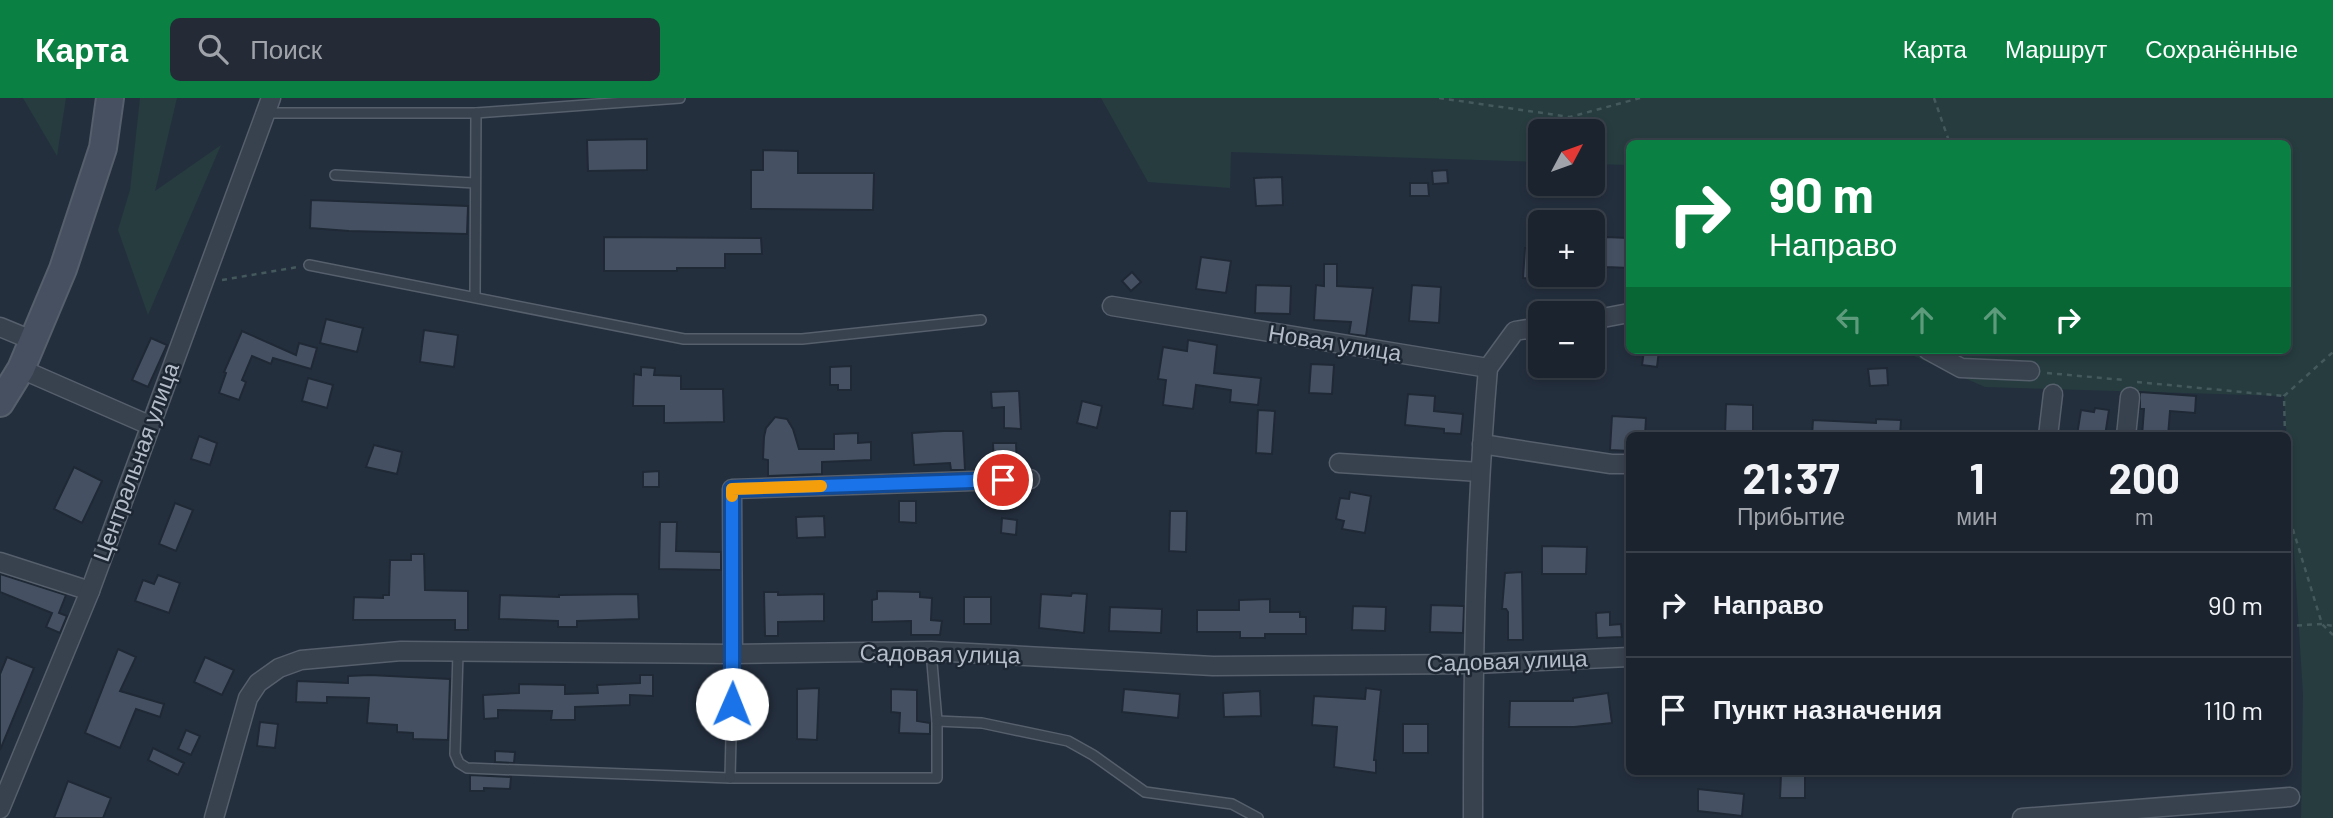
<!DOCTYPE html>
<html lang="ru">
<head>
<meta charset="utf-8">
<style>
  body { margin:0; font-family:Barlow,sans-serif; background:#242b36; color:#f1f3f6; height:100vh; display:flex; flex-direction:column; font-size:26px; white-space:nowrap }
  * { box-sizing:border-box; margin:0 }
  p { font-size:23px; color:#a0a4aa }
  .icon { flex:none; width:38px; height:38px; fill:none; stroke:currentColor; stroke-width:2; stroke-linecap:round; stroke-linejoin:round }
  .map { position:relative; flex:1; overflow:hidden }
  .details { position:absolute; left:1626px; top:334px; width:665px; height:343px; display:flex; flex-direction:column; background:#1b232e; border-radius:10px; box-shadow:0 4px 10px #0003,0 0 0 2px #39404a }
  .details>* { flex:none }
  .guide { position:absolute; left:1626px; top:42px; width:665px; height:214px; border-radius:10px; box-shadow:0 4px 10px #0003,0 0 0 2px #39404a; background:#0b8043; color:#fff; overflow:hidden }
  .needle { width:46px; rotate:49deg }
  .fabs { position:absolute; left:1528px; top:21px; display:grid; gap:14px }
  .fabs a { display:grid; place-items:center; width:77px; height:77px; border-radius:10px; background:#1b232e; box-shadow:0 4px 10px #0003,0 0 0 2px #39404a; font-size:35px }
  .pin { position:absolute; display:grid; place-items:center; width:60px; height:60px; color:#fff; margin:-30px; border:4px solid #fff; border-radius:50%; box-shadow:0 2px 7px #0007 }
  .me { position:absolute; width:77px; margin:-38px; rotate:1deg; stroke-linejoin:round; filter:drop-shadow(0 0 5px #0008) }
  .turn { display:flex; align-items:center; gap:24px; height:147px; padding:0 28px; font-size:32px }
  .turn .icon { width:91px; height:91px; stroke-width:2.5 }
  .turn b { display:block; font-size:49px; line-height:60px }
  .lanes { display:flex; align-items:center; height:66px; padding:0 28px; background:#0003; justify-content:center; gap:35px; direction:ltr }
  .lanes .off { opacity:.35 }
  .eta { display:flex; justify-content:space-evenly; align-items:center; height:119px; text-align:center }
  .eta b { font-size:42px; font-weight:700; line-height:49px }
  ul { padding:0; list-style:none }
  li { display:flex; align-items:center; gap:21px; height:105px; padding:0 28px; border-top:2px solid #39404a }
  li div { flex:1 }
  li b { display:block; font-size:26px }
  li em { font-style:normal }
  header { display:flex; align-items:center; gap:42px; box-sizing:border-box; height:98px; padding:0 35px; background:#0b8043; color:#fff }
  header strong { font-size:33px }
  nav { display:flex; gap:38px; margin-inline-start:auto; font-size:24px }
  .search { width:490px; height:63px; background:#242b36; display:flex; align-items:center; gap:18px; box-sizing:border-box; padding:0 24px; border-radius:10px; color:#a0a4aa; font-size:26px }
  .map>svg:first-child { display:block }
</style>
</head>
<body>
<header>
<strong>Карта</strong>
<div class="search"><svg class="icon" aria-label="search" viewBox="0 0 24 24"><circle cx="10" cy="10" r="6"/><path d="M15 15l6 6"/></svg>Поиск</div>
<nav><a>Карта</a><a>Маршрут</a><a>Сохранённые</a></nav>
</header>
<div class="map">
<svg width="2333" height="720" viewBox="0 0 2333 720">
  <rect width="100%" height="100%" fill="#242f3e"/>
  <g fill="#263c3f">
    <polygon points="23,0 66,0 57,58"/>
    <polygon points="140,0 177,0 155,93 221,47 148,217 118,132 130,92"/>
    <polygon points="1101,0 2333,0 2333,720 2301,720 2303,596 2284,298 1985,289 1900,252 2287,252 2287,46 1629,46 1629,67 1593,66 1592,33 1540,33 1540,64 1231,54 1230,90 1148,84"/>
  </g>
  <g fill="#455162" stroke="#1f2835" stroke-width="2">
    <polygon points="647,41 647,72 588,73 587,42"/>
    <polygon points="763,52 798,53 798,75 874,75 873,112 751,111 751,72 763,72"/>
    <polygon points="1447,72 1448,85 1433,86 1432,73"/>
    <polygon points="1282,79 1283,107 1256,108 1254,80"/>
    <polygon points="1410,85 1428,85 1429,98 1410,98"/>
    <polygon points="311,102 468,108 467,136 349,133 310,130"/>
    <polygon points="604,139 761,140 762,156 725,156 725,170 677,170 677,173 604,173"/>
    <polygon points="1606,139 1629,140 1629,170 1606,169"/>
    <polygon points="1525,150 1540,151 1540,181 1523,180"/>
    <polygon points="1201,159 1231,163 1226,195 1196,191"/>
    <polygon points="1324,166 1337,166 1337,188 1373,190 1366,238 1349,236 1351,224 1314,222 1316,187 1324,188"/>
    <polygon points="1132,174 1141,184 1131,193 1122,183"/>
    <polygon points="1256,187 1291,188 1290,216 1255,215"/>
    <polygon points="1412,187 1441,189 1439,225 1409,223"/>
    <polygon points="326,221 363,230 357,254 320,245"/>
    <polygon points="424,232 458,237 454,269 420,264"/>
    <polygon points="242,233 296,257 299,245 317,250 311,271 273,260 271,266 252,258 242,282 246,284 239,302 219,295 226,275 224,274"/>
    <polygon points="151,240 167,247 148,289 132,282"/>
    <polygon points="1188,242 1217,247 1214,275 1261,280 1258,307 1230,304 1231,292 1196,287 1193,311 1163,307 1166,282 1158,281 1163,249 1187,253"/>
    <polygon points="1644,252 1659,252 1657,269 1642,267"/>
    <polygon points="1311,266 1334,267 1332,296 1309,295"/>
    <polygon points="851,268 851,292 838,292 838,287 830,287 830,269"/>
    <polygon points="641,269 655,270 654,277 681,278 681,291 723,291 724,324 664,325 664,308 633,308 634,276 641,277"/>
    <polygon points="1887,270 1888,287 1870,288 1868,271"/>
    <polygon points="308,280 333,287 327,310 302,303"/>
    <polygon points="1019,293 1021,331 1004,330 1004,309 992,310 991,294"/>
    <polygon points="2140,294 2196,298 2195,315 2170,313 2168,338 2142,338 2144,311 2140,311"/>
    <polygon points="1408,296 1435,298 1434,313 1463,316 1461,336 1444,335 1444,331 1405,327"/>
    <polygon points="1082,303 1102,308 1097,330 1077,325"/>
    <polygon points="1726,306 1753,307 1753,338 1725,338"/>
    <polygon points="2095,310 2109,312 2105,338 2077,337 2081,312 2094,314"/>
    <polygon points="1258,312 1275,313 1272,356 1256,355"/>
    <polygon points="1612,318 1646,320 1645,338 1629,338 1629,353 1610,352"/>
    <polygon points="775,319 787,321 793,331 799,351 834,351 834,336 858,335 858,345 871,344 871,362 822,364 822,376 768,378 768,362 763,361 764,339 766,330"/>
    <polygon points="1876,321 1901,322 1900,338 1812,338 1813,322 1876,325"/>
    <polygon points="944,333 963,333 965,372 951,372 950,365 914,367 912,335"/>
    <polygon points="199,338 217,345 210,367 191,361"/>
    <polygon points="993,345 1016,345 1017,368 994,369"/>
    <polygon points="374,347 402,354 397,376 366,369"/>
    <polygon points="74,369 102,383 82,425 54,411"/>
    <polygon points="659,373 659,389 643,389 643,374"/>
    <polygon points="1350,394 1371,398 1365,435 1342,431 1344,423 1336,421 1340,400 1349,401"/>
    <polygon points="899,403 916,403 916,425 899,424"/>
    <polygon points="175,405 193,412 176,453 159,446"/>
    <polygon points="1170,413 1187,413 1186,454 1169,453"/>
    <polygon points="824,418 825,439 797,440 796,419"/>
    <polygon points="1002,420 1017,422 1016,437 1001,435"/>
    <polygon points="660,424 677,424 676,453 721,454 721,472 659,471"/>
    <polygon points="1542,448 1587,449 1586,476 1542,476"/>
    <polygon points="411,456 424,456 425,492 468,493 468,532 455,532 455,522 353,522 354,499 383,500 383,497 389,497 390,462 411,462"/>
    <polygon points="1522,474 1523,542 1508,542 1508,514 1506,511 1502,511 1505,475"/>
    <polygon points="0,476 66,497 59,515 67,518 60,535 46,529 52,515 0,494"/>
    <polygon points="158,477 180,485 169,515 135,503 143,482 154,486"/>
    <polygon points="877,493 920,494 920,499 932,500 931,522 942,523 940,537 911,537 911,523 872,524 872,502 877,501"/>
    <polygon points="764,494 778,494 778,497 824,496 824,523 778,524 778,538 765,538"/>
    <polygon points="1072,495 1087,496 1084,535 1039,530 1041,496 1071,498"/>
    <polygon points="638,496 639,521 577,523 577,529 558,529 558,523 499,521 500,497 559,499 559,497"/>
    <rect x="964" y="499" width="27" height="27"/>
    <polygon points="1270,501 1270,514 1300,514 1300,519 1306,519 1306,536 1265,536 1265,540 1240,540 1240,534 1197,534 1197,512 1239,512 1239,502"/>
    <polygon points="1431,507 1464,508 1463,535 1430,534"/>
    <polygon points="1353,508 1386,509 1385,533 1352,532"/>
    <polygon points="1110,509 1162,511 1161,535 1109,533"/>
    <polygon points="1610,514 1610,527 1621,526 1622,539 1597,540 1596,515"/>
    <polygon points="118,551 136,559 120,593 164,606 160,619 136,611 120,650 85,635"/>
    <polygon points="7,559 34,570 0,652 0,576"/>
    <polygon points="205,559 234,572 222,597 194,584"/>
    <polygon points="370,577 450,581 448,642 413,641 413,635 397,634 397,627 367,625 369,600 327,599 327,605 296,604 297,583 348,585 348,578"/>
    <polygon points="640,577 653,577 653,598 630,597 630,607 575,609 575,622 551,622 552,613 498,612 498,620 484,621 483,597 519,595 519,586 565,587 565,596 598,595 597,587 640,585"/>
    <rect x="699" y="590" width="19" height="22"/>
    <polygon points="819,590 817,642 797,641 797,591"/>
    <polygon points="1366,590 1381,592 1374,662 1376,662 1376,675 1334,669 1337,629 1312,627 1314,598 1365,601"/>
    <polygon points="891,591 917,592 917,623 930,625 930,636 899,635 900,615 891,614"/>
    <polygon points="1124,591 1180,596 1178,620 1122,614"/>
    <polygon points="1260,593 1261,618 1224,619 1223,595"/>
    <polygon points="1608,595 1612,625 1574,629 1509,629 1510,603 1573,603 1573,600"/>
    <polygon points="260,624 278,626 275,650 257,648"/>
    <rect x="1403" y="626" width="25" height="29"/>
    <polygon points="186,632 200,638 191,657 178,651"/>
    <polygon points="153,650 184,665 178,677 148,662"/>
    <polygon points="495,653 515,654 514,665 495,664"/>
    <polygon points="1781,676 1805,676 1805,700 1780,700"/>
    <polygon points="470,677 511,679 510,691 484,690 484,693 470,693"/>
    <polygon points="68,683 111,700 103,720 54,720"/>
    <polygon points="1698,691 1744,696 1742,718 1698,713"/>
  </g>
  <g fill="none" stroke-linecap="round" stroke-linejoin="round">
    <g stroke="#565f6c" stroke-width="12">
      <g id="lane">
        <polyline points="266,15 476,15 680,0"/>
        <polyline points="335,77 475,85"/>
        <polyline points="309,167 684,241 802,241 981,222"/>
        <polyline points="475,198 476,15"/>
        <polyline points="458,555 455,656 459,665 467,670 730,680 937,680 937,623 931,553"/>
        <polyline points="937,623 982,625 1068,643 1093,657 1145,694 1232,706 1258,720"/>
        <polyline points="730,680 733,556"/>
      </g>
    </g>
    <g stroke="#565f6c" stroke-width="21">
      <g id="street">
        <polyline points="1112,208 1488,270 1515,233 1540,229"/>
        <polyline points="1592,222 1629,215"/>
        <polyline points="0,229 34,243"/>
        <polyline points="1928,252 1961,270 2030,273"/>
        <polyline points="21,271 149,327"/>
        <polyline points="2048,338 2053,296"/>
        <polyline points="2126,338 2130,299"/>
        <polyline points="1482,346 1611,366 1629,366"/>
        <polyline points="1339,365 1480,374"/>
        <polyline points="0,464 90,493"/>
        <polyline points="733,556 732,391 1030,381"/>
        <polyline points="0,711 90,493 271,0"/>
        <polyline points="214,720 248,600 258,585 279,570 301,562 401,553 733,556 931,553 1213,568 1473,566 1629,559"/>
        <path d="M1473 720C1473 570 1475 420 1488 270"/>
        <polyline points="2022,720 2290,699"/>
      </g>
    </g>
    <g stroke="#565f6c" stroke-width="30">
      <polyline id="secondary" points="0,305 21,271 63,171 103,50 110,0"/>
    </g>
    <g stroke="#44595c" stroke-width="2.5" stroke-dasharray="5 5" stroke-linecap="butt">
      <polyline points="1439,0 1570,19 1640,0"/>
      <polyline points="1934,0 1950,46"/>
      <polyline points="222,182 298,169"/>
      <polyline points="2047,275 2124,282"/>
      <polyline points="2137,284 2284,298"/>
      <polyline points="2285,338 2284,298 2333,254"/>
      <polyline points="2287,412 2322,526 2333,537"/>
      <polyline points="2287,528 2322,526 2333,528"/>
    </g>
    <use href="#lane" stroke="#38414e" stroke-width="9"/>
    <use href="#street" stroke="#38414e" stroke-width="18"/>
    <use href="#secondary" stroke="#465061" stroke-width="26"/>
  </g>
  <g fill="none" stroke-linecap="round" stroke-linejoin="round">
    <g stroke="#114b97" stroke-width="18">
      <polyline id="route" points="732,606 732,391 1003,382"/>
    </g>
    <use href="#route" stroke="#1a73e8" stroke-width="12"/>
    <polyline stroke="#f59e0b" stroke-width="12" points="732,398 732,391 821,388"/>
  </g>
  <g text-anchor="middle" stroke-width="5" stroke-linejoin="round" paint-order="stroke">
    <g font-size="23" fill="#b4bcc9" stroke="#1d2633">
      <text transform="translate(1335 245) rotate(9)" y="8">Новая улица</text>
      <text transform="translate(136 364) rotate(-70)" y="8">Центральная улица</text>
      <text transform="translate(940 556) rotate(1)" y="8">Садовая улица</text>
      <text transform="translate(1507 563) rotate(-2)" y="8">Садовая улица</text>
    </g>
  </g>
</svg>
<div class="fabs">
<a><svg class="needle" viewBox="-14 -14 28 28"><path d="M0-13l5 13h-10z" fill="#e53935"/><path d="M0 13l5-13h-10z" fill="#a0a4aa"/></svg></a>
<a>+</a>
<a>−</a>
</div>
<div class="pin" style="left:1003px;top:382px;background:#d93025"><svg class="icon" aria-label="arrive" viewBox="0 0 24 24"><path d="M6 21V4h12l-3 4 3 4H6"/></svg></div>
<svg class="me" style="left:732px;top:606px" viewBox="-20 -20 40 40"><circle r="19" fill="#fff"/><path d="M0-13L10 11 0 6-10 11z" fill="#1a73e8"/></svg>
<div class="guide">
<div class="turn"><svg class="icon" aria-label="right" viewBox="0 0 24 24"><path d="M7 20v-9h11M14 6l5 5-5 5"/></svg><div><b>90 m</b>Направо</div></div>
<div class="lanes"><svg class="icon off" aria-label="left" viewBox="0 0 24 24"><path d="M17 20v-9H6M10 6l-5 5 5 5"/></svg><svg class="icon off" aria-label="ahead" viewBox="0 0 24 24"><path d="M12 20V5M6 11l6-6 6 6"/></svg><svg class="icon off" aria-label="ahead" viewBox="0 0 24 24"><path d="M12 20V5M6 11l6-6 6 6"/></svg><svg class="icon" aria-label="right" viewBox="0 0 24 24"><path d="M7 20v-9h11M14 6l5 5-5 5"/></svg></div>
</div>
<section class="details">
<div class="eta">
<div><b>21:37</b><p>Прибытие</p></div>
<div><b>1</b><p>мин</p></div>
<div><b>200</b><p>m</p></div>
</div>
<ul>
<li><svg class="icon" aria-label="right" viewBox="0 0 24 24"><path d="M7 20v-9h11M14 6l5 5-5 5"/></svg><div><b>Направо</b></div><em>90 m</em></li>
<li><svg class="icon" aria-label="arrive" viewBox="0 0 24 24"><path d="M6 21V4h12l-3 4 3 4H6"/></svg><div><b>Пункт назначения</b></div><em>110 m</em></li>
</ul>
</section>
</div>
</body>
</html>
